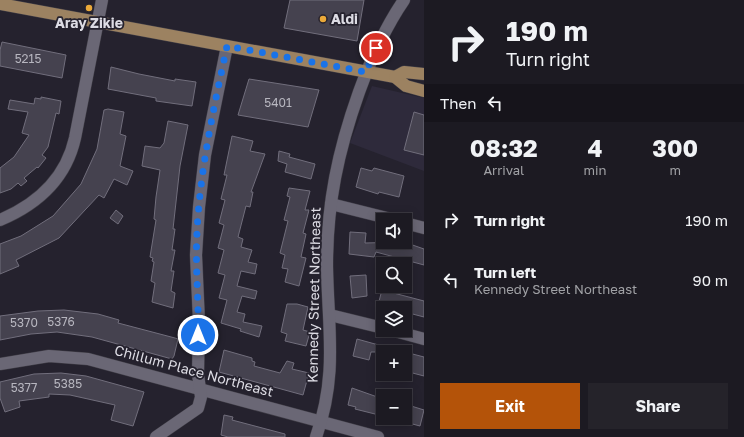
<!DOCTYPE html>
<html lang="en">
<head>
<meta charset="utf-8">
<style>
  body { margin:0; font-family:"Golos Text",sans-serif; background:#25232a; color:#f1f3f6; height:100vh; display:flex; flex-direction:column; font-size:15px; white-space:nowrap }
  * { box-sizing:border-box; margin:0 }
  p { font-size:13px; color:#a0a1a5 }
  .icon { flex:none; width:22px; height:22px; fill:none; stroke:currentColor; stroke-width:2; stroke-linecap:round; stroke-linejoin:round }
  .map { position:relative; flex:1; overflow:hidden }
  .details { display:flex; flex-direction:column; background:#1c1a22; width:320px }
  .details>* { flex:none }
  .hud { background:#1c1a22; color:#f1f3f6; overflow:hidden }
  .tools { position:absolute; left:376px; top:213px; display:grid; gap:8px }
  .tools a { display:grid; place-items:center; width:36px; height:36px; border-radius:0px; background:#1c1a22; box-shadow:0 2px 10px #0003,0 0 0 1px #3a3840; font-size:20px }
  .pin { position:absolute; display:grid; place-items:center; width:34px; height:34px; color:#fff; margin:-17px; border:2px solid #fff; border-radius:50%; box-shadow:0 1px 4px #0007 }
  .me { position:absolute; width:44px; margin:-22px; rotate:0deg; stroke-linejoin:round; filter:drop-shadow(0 0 3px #0008) }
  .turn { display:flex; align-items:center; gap:14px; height:84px; padding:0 16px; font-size:18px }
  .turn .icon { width:52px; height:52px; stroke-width:2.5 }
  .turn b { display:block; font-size:28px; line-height:34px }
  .then { display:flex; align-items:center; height:38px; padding:0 16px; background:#0003; gap:8px; font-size:15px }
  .eta { display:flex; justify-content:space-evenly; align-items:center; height:68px; text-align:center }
  .eta b { font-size:24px; font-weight:700; line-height:28px }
  .primary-button { display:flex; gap:8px; margin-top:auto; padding:8px 16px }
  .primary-button a { flex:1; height:46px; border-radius:0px; background:#b45309; color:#fff; font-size:16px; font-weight:700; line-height:46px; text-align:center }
  .primary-button a+a { background:#25232a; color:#f1f3f6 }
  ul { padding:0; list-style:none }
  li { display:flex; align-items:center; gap:12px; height:60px; padding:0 16px }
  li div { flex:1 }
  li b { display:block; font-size:15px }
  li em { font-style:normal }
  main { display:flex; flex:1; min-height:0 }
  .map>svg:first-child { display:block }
</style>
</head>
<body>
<main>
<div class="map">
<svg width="424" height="437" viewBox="0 0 424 437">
  <rect width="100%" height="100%" fill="#25222e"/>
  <polygon fill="#2e2a3b" points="372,86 424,98 424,171 350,143"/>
  <g fill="#45424f" stroke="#716e7c">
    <polygon points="290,0 364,0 357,41 284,28"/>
    <polygon points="2,42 66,55 62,78 0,66 0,50"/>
    <polygon points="111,67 139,74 175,81 175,79 196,82 192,106 156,101 156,98 108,89"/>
    <polygon points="249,79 319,90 308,127 238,115"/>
    <polygon points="41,97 61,101 59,114 56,113 48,147 42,155 46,158 38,168 37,167 24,178 27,181 21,186 18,183 11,189 0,193 0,168 14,157 29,135 22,133 28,112 8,109 10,100 34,104 35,98 41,99"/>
    <polygon points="108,109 124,112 120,134 126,136 120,166 133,171 127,185 114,179 104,198 99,195 59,238 16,260 19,266 0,274 0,244 21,236 53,216 81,184 97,149 104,110"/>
    <polygon points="414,112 424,115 424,155 404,150"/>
    <polygon points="168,121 188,125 180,166 173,229 175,229 172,250 175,250 171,271 174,271 171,291 175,293 173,308 152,302 155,283 151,281 154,262 152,261 153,258 150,257 156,220 154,219 156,197 160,170 142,166 145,146 160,148 164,143"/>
    <polygon points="232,136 253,141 250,151 265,154 251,192 253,192 250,207 246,206 238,237 243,239 241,247 252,250 248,262 257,264 255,274 241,271 237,286 257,291 255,299 242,296 237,312 245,314 243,322 262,326 259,337 240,331 241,329 221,323 227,300 219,298 225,275 218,273 224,250 218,248 224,225 219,223 225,200 221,199 227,175 224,175"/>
    <polygon points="279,151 290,154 289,157 315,164 311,179 285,172 287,164 278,161"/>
    <polygon points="361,168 372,171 374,168 404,176 399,197 379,192 378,194 356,187"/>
    <polygon points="289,188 310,191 305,210 309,210 303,233 306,234 301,257 306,258 299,286 285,282 288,269 282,268 285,255 280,253 288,221 284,220 290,197 287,196"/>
    <polygon points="116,210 123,216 118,224 110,218"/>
    <polygon points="350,232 366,233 365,243 404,242 424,249 424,265 376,252 374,257 349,254"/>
    <polygon points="366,275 367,296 352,298 350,276"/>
    <polygon points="382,290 424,301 424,317 405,312 406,308 389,308 378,305"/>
    <polygon points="287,304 297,304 308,307 303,330 310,332 306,346 285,341 287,334 281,332"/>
    <polygon points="64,310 98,314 119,320 118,323 175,338 178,339 174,356 172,359 92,337 57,332 31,334 0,340 0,316 38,311"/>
    <polygon points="357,339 393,349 393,352 371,352 369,360 353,356"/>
    <polygon points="224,350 252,358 252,361 255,362 254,366 280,373 287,361 294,363 292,369 309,373 303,395 219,372"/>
    <polygon points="405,352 424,357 424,376 405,371"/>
    <polygon points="61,373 86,376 144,392 133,426 111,420 115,405 70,395 49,394 49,397 19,401 20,407 5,412 0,398 0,382 34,374"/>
    <polygon points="352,388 383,399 383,416 355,409 356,407 348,405"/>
    <polygon points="408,405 424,410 420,426 405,422"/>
    <polygon points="224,415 233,417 232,420 285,434 285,437 228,437 221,435"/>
  </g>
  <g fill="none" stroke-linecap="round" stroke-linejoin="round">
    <g stroke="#403e47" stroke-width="13">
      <g id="minor">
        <polyline points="331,204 395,220"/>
        <path d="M0 220C38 204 66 178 75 138L102 0"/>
        <polyline points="405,223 424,228"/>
        <polyline points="330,315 383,328"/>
        <polyline points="391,330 424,339"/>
        <polyline points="0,364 49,356 88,359 378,437"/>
        <polyline points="156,437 198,408 201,397 198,374 199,322 196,255 199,207 205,155 227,46"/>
        <path d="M316 437C338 375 328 329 327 266 327 203 338 151 359 92 371 59 384 29 404 0"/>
      </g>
    </g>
    <g stroke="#403e47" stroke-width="13">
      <g id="major">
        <polyline points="0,4 395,77 406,86 424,91"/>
        <polyline points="395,77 404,72 424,74"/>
      </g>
    </g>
    <use href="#minor" stroke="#6a6775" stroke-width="12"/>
    <use href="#major" stroke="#9c8261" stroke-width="12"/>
  </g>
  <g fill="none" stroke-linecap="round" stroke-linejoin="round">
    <path stroke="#1a73e8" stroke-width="7" stroke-dasharray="0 12.6" d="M198 335C199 301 195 267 197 232 200 169 214 107 227 46L366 72 376 48"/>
  </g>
  <g fill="#eba939" stroke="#25222e" stroke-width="1.5">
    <circle cx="89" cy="8" r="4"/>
    <circle cx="323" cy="19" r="4"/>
  </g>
  <g text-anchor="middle" stroke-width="3.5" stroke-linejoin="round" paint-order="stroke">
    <g font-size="12" fill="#b7b6bf">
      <text x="28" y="63">5215</text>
      <text x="278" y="107">5401</text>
      <text x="61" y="326">5376</text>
      <text x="24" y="327">5370</text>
      <text x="68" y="388">5385</text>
      <text x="24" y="392">5377</text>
    </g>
    <g font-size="14" font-weight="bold" fill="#dddce4" stroke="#25222e" text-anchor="start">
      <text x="331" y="24">Aldi</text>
      <text x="89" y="28" text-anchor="middle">Aray Zikie</text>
    </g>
    <g font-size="14" fill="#dddce4" stroke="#25222e">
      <text transform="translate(314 295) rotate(-89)" y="5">Kennedy Street Northeast</text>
      <text transform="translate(194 371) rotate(15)" y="5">Chillum Place Northeast</text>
    </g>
  </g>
</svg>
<div class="tools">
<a><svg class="icon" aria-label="sound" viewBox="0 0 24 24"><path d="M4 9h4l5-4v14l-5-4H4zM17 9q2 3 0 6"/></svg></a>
<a><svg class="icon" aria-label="search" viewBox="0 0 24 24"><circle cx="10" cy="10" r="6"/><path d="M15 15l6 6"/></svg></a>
<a><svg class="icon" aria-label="layers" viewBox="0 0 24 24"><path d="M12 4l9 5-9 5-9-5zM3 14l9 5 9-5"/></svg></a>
<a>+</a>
<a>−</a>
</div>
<div class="pin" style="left:376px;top:48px;background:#d93025"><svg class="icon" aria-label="arrive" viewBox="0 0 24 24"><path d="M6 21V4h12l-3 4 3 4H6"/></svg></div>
<svg class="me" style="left:198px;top:335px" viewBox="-20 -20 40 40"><circle r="17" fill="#1a73e8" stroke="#fff" stroke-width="3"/><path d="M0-11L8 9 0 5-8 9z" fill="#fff"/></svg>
</div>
<section class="details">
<div class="hud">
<div class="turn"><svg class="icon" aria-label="right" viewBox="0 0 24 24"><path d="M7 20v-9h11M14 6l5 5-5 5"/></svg><div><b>190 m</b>Turn right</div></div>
<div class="then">Then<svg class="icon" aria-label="left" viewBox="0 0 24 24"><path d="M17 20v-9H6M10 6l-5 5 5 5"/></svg></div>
</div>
<div class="eta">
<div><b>08:32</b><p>Arrival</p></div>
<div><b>4</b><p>min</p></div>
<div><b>300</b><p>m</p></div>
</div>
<ul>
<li><svg class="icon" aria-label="right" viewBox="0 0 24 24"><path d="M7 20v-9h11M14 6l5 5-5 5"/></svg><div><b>Turn right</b></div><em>190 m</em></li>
<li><svg class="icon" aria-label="left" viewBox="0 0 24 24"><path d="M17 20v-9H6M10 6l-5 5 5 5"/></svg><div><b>Turn left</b><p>Kennedy Street Northeast</p></div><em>90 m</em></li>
</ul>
<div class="primary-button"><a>Exit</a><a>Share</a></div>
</section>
</main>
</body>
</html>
